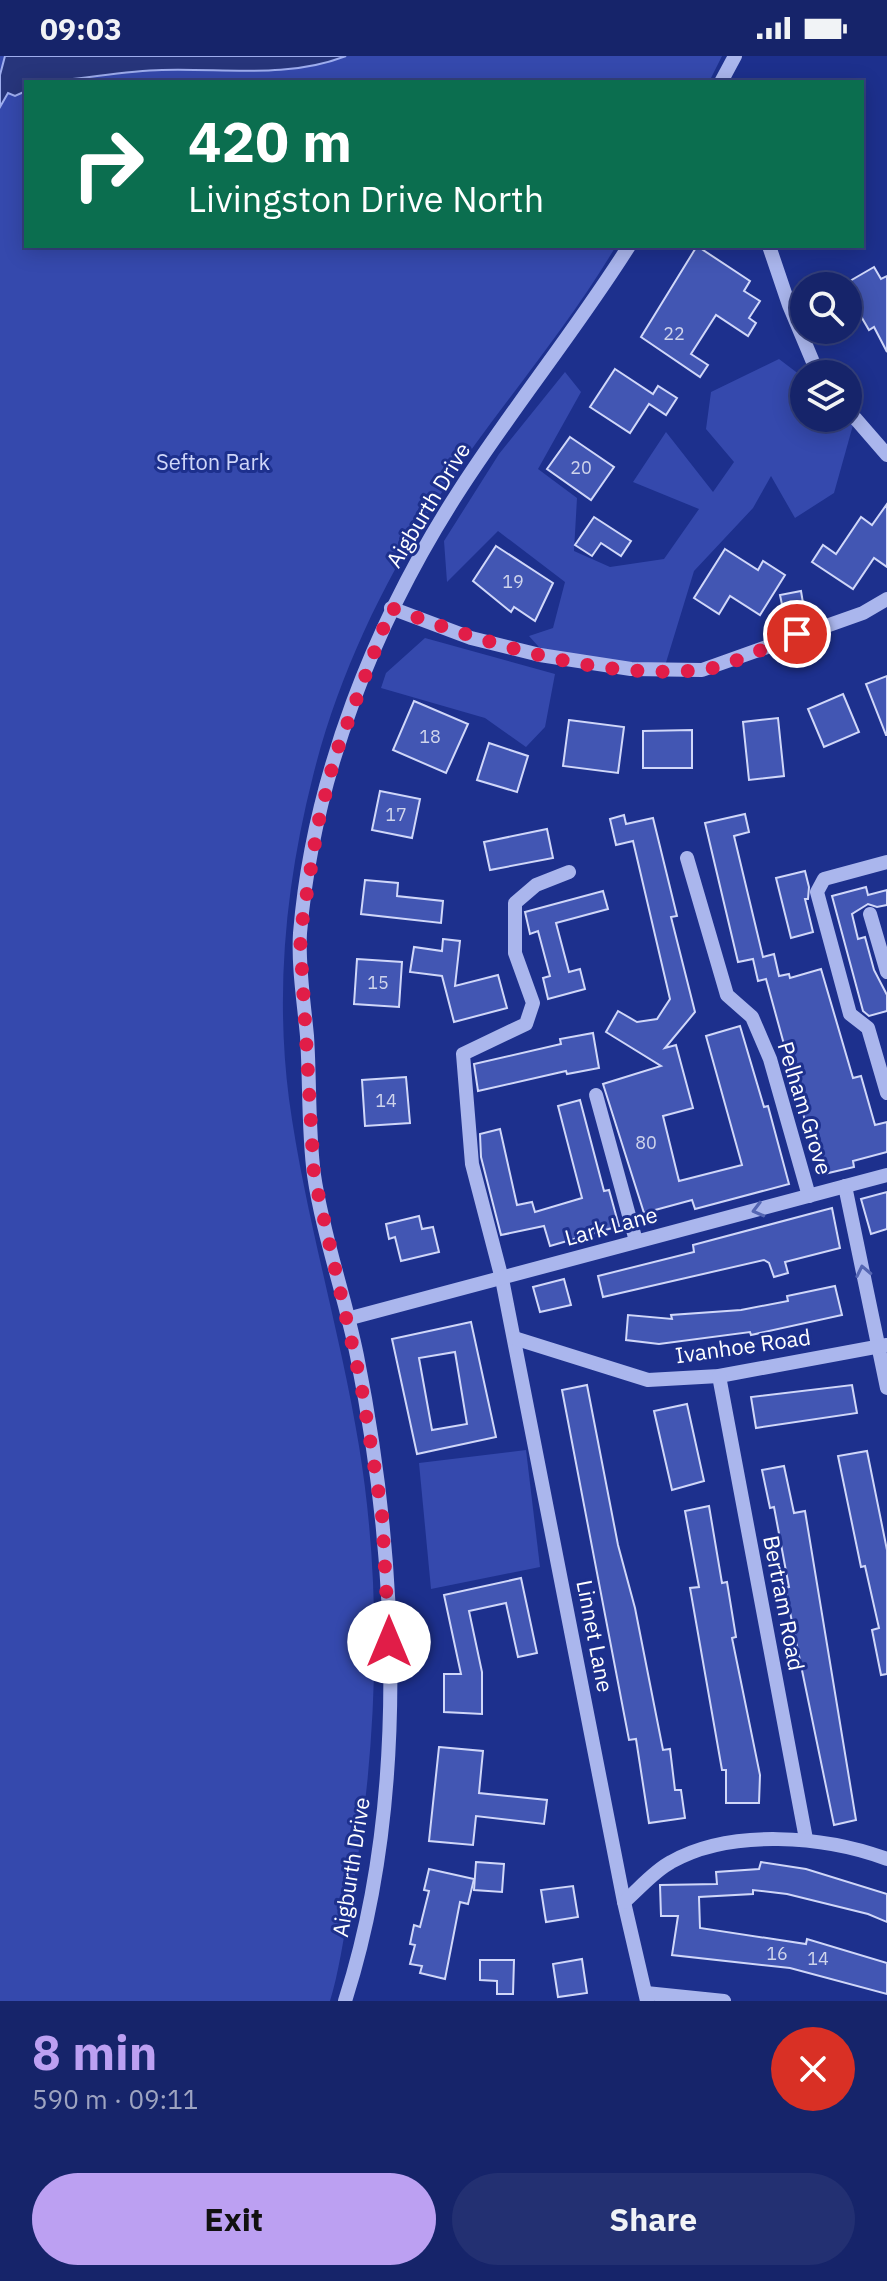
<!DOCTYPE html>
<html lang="en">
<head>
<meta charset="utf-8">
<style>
  body { margin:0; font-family:"IBM Plex Sans",sans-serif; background:#233072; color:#f1f3f6; height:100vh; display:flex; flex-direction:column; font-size:30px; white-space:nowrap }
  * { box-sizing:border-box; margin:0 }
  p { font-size:26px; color:#9ea4c1 }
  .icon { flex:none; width:44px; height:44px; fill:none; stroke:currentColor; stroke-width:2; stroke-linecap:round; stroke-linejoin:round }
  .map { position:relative; height:1945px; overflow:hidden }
  .side { display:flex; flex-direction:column; background:#16246a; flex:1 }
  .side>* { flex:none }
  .top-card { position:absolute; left:24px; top:24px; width:840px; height:168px; border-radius:0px; box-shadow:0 4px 20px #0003,0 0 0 2px #35417e; background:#0b6e4f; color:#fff; overflow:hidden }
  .fabs { position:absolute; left:790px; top:216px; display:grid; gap:16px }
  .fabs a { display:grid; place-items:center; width:72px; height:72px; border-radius:50%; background:#16246a; box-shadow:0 4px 20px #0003,0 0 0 2px #35417e; font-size:40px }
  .pin { position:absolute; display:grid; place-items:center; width:68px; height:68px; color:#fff; margin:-34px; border:4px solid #fff; border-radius:50%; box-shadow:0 2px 8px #0007 }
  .me { position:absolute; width:88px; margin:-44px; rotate:0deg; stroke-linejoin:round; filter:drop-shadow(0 0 6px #0008) }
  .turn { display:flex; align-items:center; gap:28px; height:168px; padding:0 32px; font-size:36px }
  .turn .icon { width:104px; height:104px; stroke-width:2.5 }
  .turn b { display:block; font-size:56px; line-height:68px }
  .round { display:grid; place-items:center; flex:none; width:84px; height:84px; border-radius:42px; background:#233072 }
  .headline { display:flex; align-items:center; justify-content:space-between; height:136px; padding:0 32px }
  h1 { font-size:48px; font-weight:800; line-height:60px; color:#bca0f2 }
  .primary-button { display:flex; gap:16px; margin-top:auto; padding:16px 32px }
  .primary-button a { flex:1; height:92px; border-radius:48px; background:#bca0f2; color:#111; font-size:32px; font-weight:800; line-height:92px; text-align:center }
  .primary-button a+a { background:#233072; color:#f1f3f6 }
  .status { display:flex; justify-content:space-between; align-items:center; height:56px; padding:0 40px; background:#16246a; direction:ltr }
  .status svg { height:22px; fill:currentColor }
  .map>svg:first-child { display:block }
</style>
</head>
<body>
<div class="status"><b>09:03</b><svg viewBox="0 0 49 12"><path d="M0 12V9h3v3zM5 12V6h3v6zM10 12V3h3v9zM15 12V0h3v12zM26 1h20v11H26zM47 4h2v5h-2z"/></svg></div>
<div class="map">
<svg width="887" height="1945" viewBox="0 0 887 1945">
  <rect width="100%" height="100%" fill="#1d308d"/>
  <g fill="#3549ad">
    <path d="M0 0H722L709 26H26V190H616C565 276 499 351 444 433 386 519 338 619 313 720 286 826 275 935 289 1043 305 1160 340 1274 359 1390 384 1543 377 1703 349 1854 343 1884 339 1916 330 1945H0Z"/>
    <polygon points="779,303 804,322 804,362 855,362 834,437 795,462 771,420 753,452 694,515 664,613 547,600 529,580 553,572 565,526 498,475 447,526 444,485 499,398 565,316 581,336 538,413 577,442 574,495 610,511 664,503 699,453 633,426 666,376 713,436 734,406 706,373 711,336"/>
    <polygon points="425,582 555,618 545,671 526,691 485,662 381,632 386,617"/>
    <polygon points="526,1394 540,1511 431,1533 419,1407"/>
  </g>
  <path fill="#27357b" stroke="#9eadee" stroke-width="2" d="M5 0H346C287 23 224 12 162 14 116 15 72 26 26 26V35L15 40 8 37 0 51V19Z"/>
  <g fill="#4256b3" stroke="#d0d7f9" stroke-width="2" fill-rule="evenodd">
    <polygon points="697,190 750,225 744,235 760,245 749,262 756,267 748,280 716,259 691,298 708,309 700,321 641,281"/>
    <polygon points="874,211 881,223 887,220 887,296 874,271 869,274 848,238 848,230 843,229"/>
    <polygon points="615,313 653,338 658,330 677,342 666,359 649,348 630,377 590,351"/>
    <polygon points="570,381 614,411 591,444 547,413"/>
    <polygon points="887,448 887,511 874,502 853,533 812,506 823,489 836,498 861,461 872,469"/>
    <polygon points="594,461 631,485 621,500 601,487 592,500 575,489"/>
    <polygon points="496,490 553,527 535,565 514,551 511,556 473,525"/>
    <polygon points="725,493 758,514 763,505 785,519 760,559 730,540 719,558 694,542"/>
    <polygon points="801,535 805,559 785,563 780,539"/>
    <polygon points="887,620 887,679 886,679 866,628"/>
    <polygon points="843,638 859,676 824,691 808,653"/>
    <polygon points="414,645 468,668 446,717 393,694"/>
    <polygon points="778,662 784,720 749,724 743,666"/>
    <polygon points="569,664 624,671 618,717 563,710"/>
    <polygon points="692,674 692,712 643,712 643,675"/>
    <polygon points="489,687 528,700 517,736 477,724"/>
    <polygon points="380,735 420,743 412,782 372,774"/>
    <polygon points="745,758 749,776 734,780 763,901 774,898 779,920 789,918 790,922 821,913 853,1022 861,1020 875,1069 887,1066 887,1096 853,1105 854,1111 820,1119 766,923 758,925 753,903 738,906 705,767"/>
    <polygon points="624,759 626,768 653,762 677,860 671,861 695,956 665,992 676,989 693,1052 663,1060 679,1125 742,1109 706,980 740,970 764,1051 768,1050 789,1128 695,1153 692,1144 644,1157 603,1028 661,1010 606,976 618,955 637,966 657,963 670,943 633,785 616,789 610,763"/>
    <polygon points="547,773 553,802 490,814 484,786"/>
    <polygon points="805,815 809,831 808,843 805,843 813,876 791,882 776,822"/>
    <polygon points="365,824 398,827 397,840 443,845 441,867 361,858"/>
    <polygon points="866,831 868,839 887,834 887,849 877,851 868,848 852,858 858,883 865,881 874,914 887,939 887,955 869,960 863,955 832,840"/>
    <polygon points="603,835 608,853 556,867 569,916 580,913 585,933 548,943 543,922 550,920 538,875 530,878 525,856"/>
    <polygon points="443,883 460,885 455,930 498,919 507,952 454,966 442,920 410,916 414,891 442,895"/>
    <polygon points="357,903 402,906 399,951 354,948"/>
    <polygon points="593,977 599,1012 567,1018 566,1015 478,1035 474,1008 561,988 560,983"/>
    <polygon points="406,1021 410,1067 365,1070 362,1024"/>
    <polygon points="580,1044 604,1135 609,1134 619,1170 550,1190 544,1170 501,1179 481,1101 480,1078 500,1073 517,1149 532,1146 535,1156 582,1142 558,1050"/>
    <polygon points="887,1136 887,1173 871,1178 861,1143"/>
    <polygon points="832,1152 840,1192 785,1206 788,1217 774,1221 769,1207 764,1204 603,1241 598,1220 694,1196 693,1189"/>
    <polygon points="419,1160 422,1173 433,1171 439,1196 401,1205 395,1181 389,1183 386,1168"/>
    <polygon points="564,1223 571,1249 540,1256 533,1231"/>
    <polygon points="835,1230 842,1259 751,1279 750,1276 659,1288 626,1284 628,1259 672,1263 671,1259 741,1254 788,1245 787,1240"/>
    <path d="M471 1266 496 1381 417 1398 392 1283ZM455 1296 467 1368 432 1374 419 1302Z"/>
    <polygon points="587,1329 618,1489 635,1552 663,1694 670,1693 675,1734 681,1734 685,1762 649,1767 636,1683 629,1684 562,1334"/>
    <polygon points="852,1329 857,1357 756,1372 751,1341"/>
    <polygon points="687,1348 704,1425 672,1434 654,1355"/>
    <polygon points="867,1395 887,1494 887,1618 881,1619 872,1574 879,1572 865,1510 861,1511 838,1400"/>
    <polygon points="784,1410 794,1457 805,1455 856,1764 834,1769 785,1532 789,1531 774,1451 770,1452 762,1414"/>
    <polygon points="709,1450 722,1527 727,1526 736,1581 732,1582 760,1719 759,1747 726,1747 726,1714 722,1714 690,1532 699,1531 685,1455"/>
    <polygon points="521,1522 537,1597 518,1601 506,1547 469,1555 482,1616 482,1658 444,1656 444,1618 461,1618 444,1539"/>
    <polygon points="439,1691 483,1695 479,1737 547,1744 544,1768 476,1760 473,1789 429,1785"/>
    <polygon points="476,1806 504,1808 502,1836 474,1834"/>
    <polygon points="761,1806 806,1813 887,1838 887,1866 868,1858 787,1838 753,1834 753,1838 699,1841 700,1872 806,1888 807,1883 887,1907 887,1938 790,1912 672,1899 678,1860 661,1860 660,1829 717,1828 716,1816 759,1813"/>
    <polygon points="429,1813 474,1823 468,1848 460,1846 445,1923 420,1917 422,1910 410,1908 415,1889 410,1888 414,1869 420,1871 429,1835 424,1834"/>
    <polygon points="573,1830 578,1861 546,1866 541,1834"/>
    <polygon points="582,1903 587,1937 558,1941 553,1908"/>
    <polygon points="480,1904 514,1904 513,1938 497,1938 497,1925 480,1924"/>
  </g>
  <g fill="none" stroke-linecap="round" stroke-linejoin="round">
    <g stroke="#aab6ed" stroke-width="14">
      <polyline points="721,26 735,0"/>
      <polyline points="769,190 789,249 818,318"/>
      <polyline points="848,354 887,399"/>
      <polyline points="391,552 471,582 540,599 631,613 702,614 863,557 887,543"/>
      <polyline points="687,802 727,939 752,961 770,1003 809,1140"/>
      <polyline points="887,806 824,823 817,836 850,958 868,972 887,1037"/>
      <polyline points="569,816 536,829 515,847 515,897 533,947 526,968 463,998 472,1108 502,1223 624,1846 647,1945"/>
      <polyline points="870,858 887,916"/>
      <polyline points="596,1039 636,1185"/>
      <polyline points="845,1130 887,1332"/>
      <polyline points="347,1263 887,1119"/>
      <polyline points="514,1282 648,1324 719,1320 887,1289"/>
      <polyline points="719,1320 806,1783"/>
      <path d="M624 1846C639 1833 654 1815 671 1806 731 1772 825 1780 887 1803"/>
      <polyline points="646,1937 724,1945"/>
      <path d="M345 1945C409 1746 398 1504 357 1300 345 1240 323 1180 314 1119 308 1074 310 1026 307 980 304 947 298 910 300 877 313 721 375 565 459 435 513 351 576 274 629 190"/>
    </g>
  </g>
  <defs><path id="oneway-chevron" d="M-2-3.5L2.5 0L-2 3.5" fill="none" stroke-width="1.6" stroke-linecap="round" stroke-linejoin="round" transform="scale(2)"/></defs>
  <g stroke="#5566b3">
    <use href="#oneway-chevron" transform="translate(758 1154) rotate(165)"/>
    <use href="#oneway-chevron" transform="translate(863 1215) rotate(-102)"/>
  </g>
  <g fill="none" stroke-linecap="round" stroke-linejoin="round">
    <path stroke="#e11d48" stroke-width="14" stroke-dasharray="0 25.2" d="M389 1586 382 1458 361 1328 314 1119 300 880 318 768 335 700 391 552C486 587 597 624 700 614 728 612 770 589 797 578"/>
  </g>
  <g text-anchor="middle" stroke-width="6" stroke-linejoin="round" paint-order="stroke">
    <g font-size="18" fill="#d0d5ec">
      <text x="674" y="284">22</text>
      <text x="581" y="418">20</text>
      <text x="513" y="532">19</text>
      <text x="430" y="687">18</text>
      <text x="396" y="765">17</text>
      <text x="378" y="933">15</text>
      <text x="386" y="1051">14</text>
      <text x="646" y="1093">80</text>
      <text x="777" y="1904">16</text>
      <text x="818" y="1909">14</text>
    </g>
    <g font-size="22" fill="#d0d7f9" stroke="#1d308d">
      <text x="213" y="414">Sefton Park</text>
    </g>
    <g font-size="22" fill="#fff" stroke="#1d308d">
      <text transform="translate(428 449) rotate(-59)" y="8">Aigburth Drive</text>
      <text transform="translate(805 1052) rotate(73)" y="8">Pelham Grove</text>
      <text transform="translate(611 1170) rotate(-15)" y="8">Lark Lane</text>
      <text transform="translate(743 1290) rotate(-8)" y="8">Ivanhoe Road</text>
      <text transform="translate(784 1547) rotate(79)" y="8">Bertram Road</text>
      <text transform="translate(595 1580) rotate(79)" y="8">Linnet Lane</text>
      <text transform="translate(351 1811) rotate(-81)" y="8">Aigburth Drive</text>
    </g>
  </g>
</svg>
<div class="fabs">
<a><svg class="icon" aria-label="search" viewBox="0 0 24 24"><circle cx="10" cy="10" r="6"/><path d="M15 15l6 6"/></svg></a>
<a><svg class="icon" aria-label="layers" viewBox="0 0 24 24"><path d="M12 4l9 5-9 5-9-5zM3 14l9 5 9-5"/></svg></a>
</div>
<div class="pin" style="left:797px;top:578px;background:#d93025"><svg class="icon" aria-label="arrive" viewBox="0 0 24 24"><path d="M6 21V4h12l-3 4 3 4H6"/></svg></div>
<svg class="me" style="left:389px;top:1586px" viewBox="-20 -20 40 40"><circle r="19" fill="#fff"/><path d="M0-13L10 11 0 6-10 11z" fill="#e11d48"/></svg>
<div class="top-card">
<div class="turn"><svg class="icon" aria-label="right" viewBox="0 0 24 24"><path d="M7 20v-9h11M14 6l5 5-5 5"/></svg><div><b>420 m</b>Livingston Drive North</div></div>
</div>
</div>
<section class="side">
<div class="headline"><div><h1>8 min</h1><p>590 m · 09:11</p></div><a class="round" style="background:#d93025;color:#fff"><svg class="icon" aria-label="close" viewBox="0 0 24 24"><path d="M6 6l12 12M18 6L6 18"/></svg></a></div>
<div class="primary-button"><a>Exit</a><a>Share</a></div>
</section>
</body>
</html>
